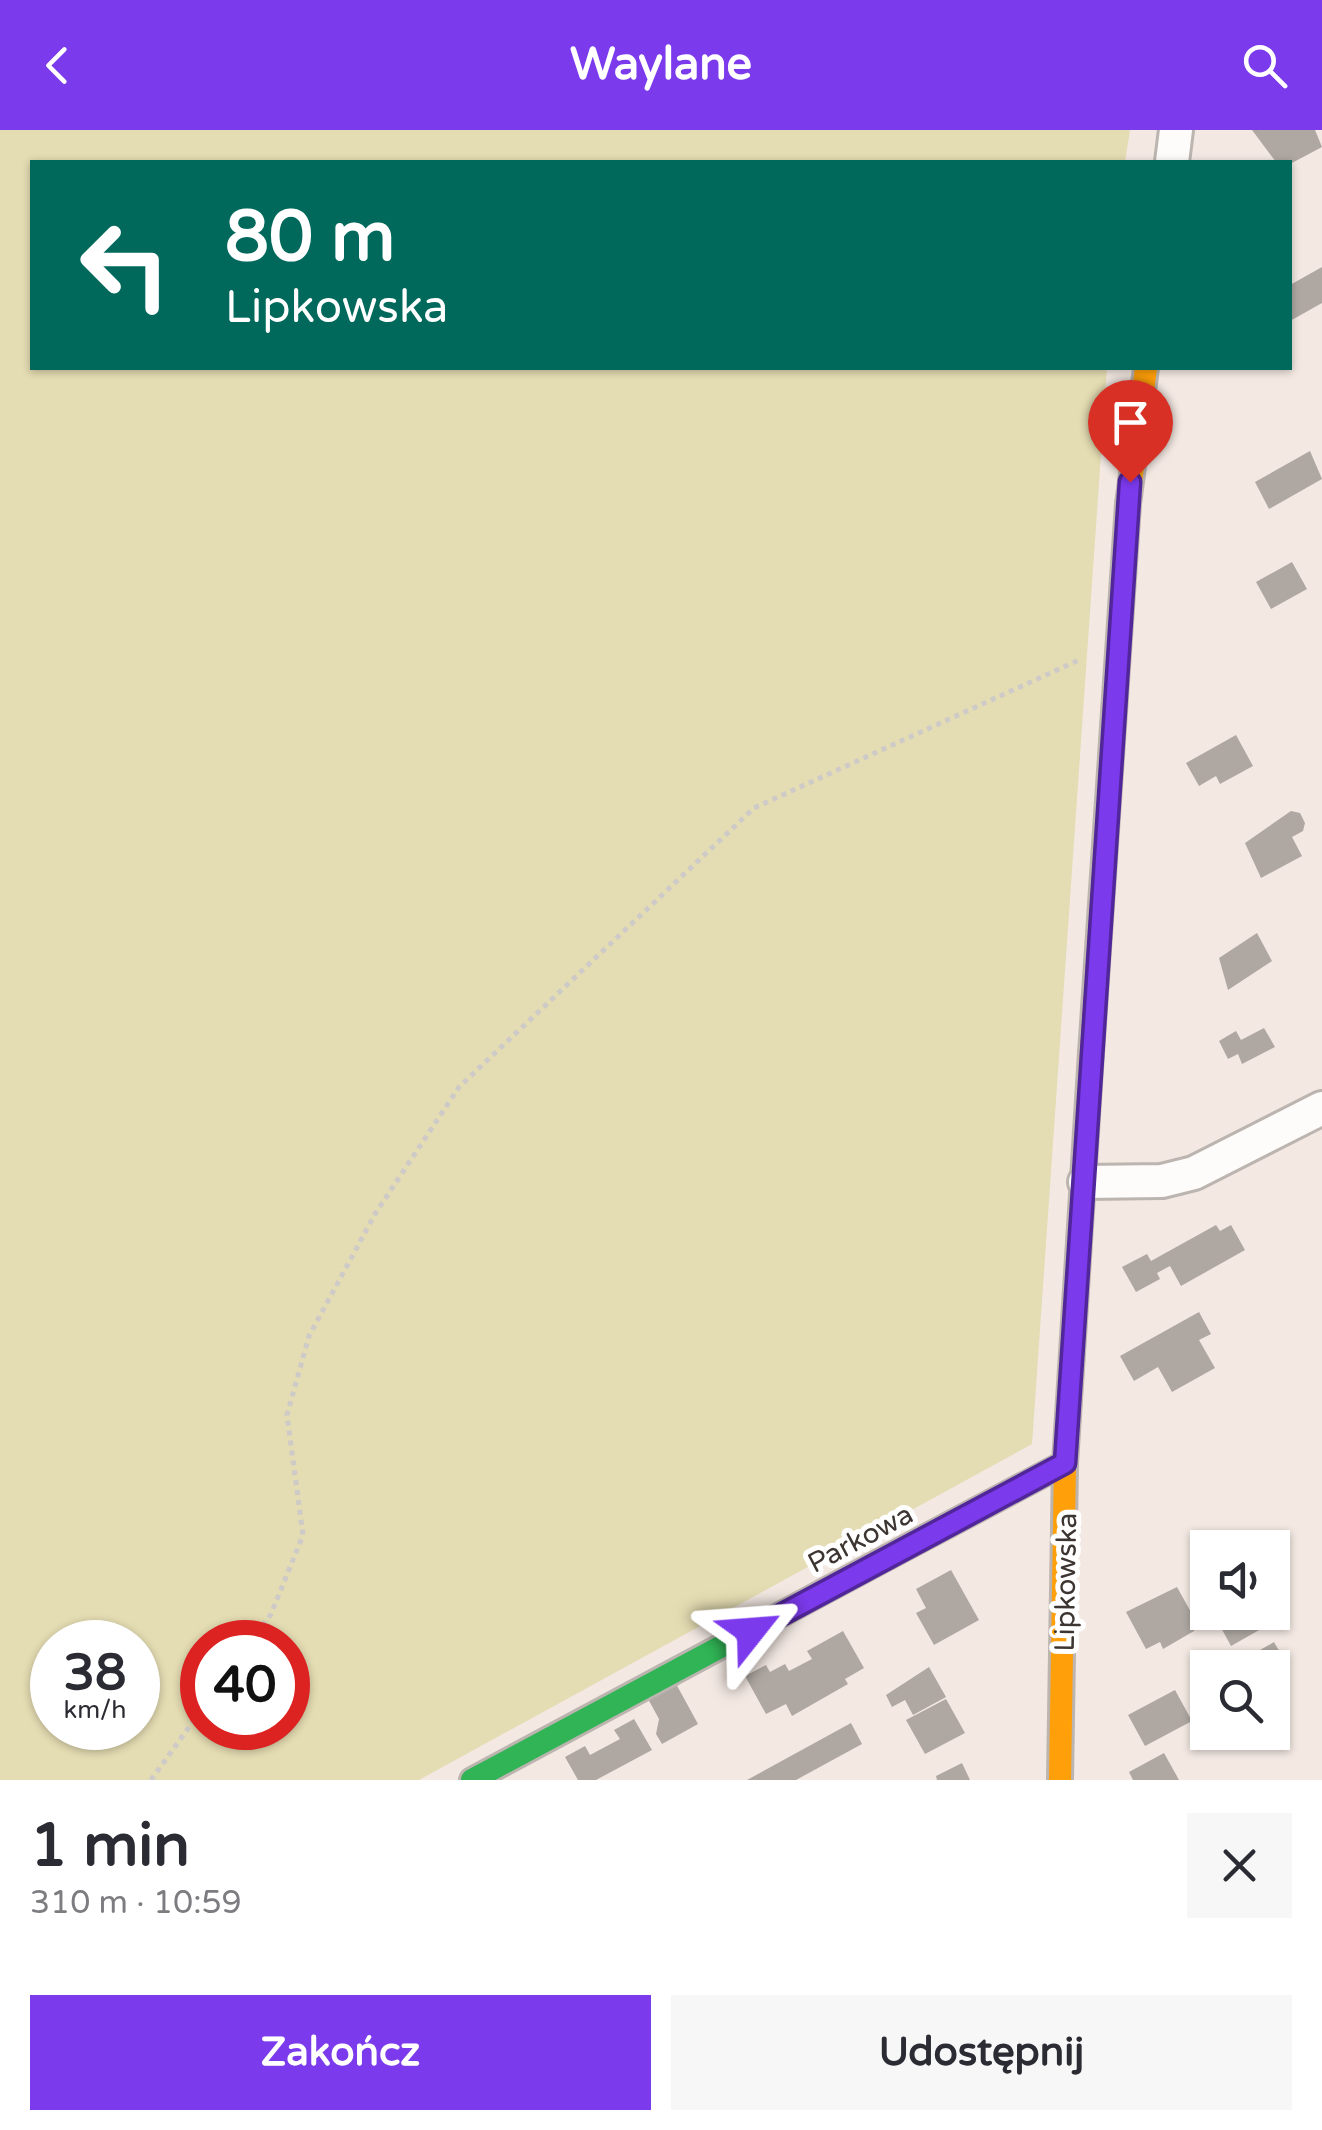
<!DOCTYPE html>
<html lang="pl">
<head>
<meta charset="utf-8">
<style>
  body { margin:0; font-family:"Varela Round",sans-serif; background:#f7f7f7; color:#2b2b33; height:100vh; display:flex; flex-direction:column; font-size:38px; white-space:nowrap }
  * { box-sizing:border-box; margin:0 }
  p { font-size:32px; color:#7c7c81 }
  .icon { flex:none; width:55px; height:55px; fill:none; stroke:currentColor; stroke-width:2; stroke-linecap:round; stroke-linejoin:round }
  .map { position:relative; height:1650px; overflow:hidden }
  .details { display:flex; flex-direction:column; background:#fff; flex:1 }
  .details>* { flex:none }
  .top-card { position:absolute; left:30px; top:30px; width:1262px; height:210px; border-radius:0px; box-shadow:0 2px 8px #0004; background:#00695c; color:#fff; overflow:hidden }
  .controls { position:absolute; left:1190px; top:1400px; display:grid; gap:20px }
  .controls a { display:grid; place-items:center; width:100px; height:100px; border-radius:0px; background:#fff; box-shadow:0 2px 8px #0004; font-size:50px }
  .speed { position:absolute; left:30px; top:1490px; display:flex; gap:20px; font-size:50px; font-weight:700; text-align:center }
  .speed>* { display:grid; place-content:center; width:130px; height:130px; border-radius:50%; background:#fff; box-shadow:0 2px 8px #0004; line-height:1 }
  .speed small { font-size:25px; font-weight:400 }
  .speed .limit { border:15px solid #d22; background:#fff; color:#111 }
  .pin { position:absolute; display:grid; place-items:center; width:85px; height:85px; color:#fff; margin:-102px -42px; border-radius:50% 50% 50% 0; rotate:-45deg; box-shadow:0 0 10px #0007 }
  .pin .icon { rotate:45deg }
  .me { position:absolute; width:110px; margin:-55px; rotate:62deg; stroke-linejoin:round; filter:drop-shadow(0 0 8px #0008) }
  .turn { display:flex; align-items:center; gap:35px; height:210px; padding:0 30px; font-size:45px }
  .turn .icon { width:130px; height:130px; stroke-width:2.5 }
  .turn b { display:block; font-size:70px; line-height:85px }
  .round { display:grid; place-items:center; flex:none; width:105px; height:105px; border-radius:0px; background:#f7f7f7 }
  .summary { display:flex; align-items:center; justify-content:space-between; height:170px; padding:0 30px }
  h1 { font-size:60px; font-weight:800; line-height:75px }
  .action { display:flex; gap:20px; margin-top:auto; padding:20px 30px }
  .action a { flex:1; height:115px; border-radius:0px; background:#7c3aed; color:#fff; font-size:40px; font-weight:800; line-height:115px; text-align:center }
  .action a+a { background:#f7f7f7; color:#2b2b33 }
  header { display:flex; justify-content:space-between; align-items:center; height:130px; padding:0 30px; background:#7c3aed; color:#fff; font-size:45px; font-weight:800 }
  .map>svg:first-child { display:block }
</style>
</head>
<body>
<header><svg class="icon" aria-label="back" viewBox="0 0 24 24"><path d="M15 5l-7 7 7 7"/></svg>Waylane<svg class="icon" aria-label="search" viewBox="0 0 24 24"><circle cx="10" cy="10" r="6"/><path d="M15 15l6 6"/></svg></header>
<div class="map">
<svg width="1322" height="1650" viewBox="0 0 1322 1650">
  <rect width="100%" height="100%" fill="#f3e8e2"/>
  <path fill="#e4dcb2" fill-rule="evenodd" d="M0 0H1130L1125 32H32V238H1107L1032 1314 419 1650H0ZM52 1512H138V1598H52ZM202 1512H288V1598H202Z"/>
  <g fill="#afa8a2">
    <polygon points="1252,0 1315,0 1322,17 1290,34 1276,32"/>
    <polygon points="1322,137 1322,173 1290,191 1290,155"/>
    <polygon points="1310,321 1322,349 1269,379 1255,352"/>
    <polygon points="1292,432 1307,459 1271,479 1256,452"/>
    <polygon points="1236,605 1253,636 1220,654 1216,646 1199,656 1186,633"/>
    <polygon points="1291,681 1300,683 1305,693 1303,701 1292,707 1302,726 1261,748 1245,713"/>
    <polygon points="1257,803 1272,831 1228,860 1219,828"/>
    <polygon points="1264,898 1275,917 1242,934 1238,924 1228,929 1219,911 1236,901 1241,910"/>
    <polygon points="1216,1095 1220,1101 1231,1095 1245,1120 1181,1156 1170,1136 1157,1143 1160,1149 1136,1162 1122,1137 1147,1124 1151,1131"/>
    <polygon points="1199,1182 1211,1204 1199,1210 1215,1238 1172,1262 1158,1237 1134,1251 1120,1226"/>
    <polygon points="951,1440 979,1490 934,1515 916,1483 926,1478 916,1459"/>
    <polygon points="1177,1457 1197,1493 1194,1501 1163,1519 1160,1512 1146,1519 1126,1482"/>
    <polygon points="1237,1482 1273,1482 1277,1490 1231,1516 1219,1494"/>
    <polygon points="843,1501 864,1538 845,1549 848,1554 792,1586 786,1574 766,1584 745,1546 766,1535 770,1542 785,1534 789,1541 812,1529 807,1521"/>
    <polygon points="1274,1512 1289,1538 1272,1547 1272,1538 1259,1538 1251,1525"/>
    <polygon points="929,1537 946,1567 913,1585 905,1570 892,1577 886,1565"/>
    <polygon points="675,1552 698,1594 662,1614 656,1604 659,1589 647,1567"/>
    <polygon points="1175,1560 1192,1591 1145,1616 1128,1585"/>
    <polygon points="946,1569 965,1603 925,1624 906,1590"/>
    <polygon points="634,1589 652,1620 596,1650 578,1650 565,1627 585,1616 590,1625 620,1609 614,1600"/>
    <polygon points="851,1593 862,1614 796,1650 747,1650"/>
    <polygon points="1164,1623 1179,1650 1133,1650 1129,1642"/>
    <polygon points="962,1633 970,1650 937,1650 936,1646"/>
  </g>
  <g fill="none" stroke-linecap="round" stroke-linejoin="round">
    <g stroke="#bcb4af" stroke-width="38">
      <g id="street">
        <polyline points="1172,32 1176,0"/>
        <polyline points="1085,1052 1162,1051 1194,1043 1322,978"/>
      </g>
    </g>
    <g stroke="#bcb4af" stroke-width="28">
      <polyline id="fast" points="472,1650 888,1427"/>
    </g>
    <g stroke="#bcb4af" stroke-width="28">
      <g id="slow">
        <polyline points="1128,374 1146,238"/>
        <polyline points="888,1427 1065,1333"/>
        <polyline points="1060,1650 1065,1333 1091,923"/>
      </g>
    </g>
    <g stroke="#bcb4af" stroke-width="28">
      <polyline id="jam" points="1091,923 1128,374"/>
    </g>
    <g stroke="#cecac8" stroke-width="5" stroke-dasharray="5 5" stroke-linecap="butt">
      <polyline points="251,1512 271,1484 303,1405 287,1285 309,1206 375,1084 459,957 754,678 1079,530"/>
      <polyline points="151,1650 202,1579"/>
    </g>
    <use href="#street" stroke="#fdfcfb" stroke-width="32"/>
    <use href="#fast" stroke="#30b455" stroke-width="22"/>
    <use href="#slow" stroke="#ff9f0a" stroke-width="22"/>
    <use href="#jam" stroke="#e5322d" stroke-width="22"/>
  </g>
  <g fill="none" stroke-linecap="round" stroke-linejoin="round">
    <g stroke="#51269a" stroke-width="25">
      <polyline id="route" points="751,1501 1065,1333 1130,352"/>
    </g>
    <use href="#route" stroke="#7c3aed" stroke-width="18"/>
  </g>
  <g text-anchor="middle" stroke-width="10" stroke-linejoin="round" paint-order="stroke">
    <g font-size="28" fill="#3d3531" stroke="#fff">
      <text transform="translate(860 1408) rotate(-28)" y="10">Parkowa</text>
      <text transform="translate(1065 1452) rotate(-89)" y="10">Lipkowska</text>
    </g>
  </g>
</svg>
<div class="controls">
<a><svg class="icon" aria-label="sound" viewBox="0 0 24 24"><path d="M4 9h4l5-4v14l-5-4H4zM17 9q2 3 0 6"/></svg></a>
<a><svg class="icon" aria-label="search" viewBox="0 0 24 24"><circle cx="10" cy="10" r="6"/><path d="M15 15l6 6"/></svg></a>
</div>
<div class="speed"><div>38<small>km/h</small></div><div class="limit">40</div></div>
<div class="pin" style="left:1130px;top:352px;background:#d93025"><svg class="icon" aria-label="arrive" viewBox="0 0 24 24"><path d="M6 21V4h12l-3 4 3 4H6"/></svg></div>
<svg class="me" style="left:751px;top:1501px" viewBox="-20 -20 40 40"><path d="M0-17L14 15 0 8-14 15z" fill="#7c3aed" stroke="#fff" stroke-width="4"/></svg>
<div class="top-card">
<div class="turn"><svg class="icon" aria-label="left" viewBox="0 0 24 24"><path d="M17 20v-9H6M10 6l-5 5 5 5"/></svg><div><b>80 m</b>Lipkowska</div></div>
</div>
</div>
<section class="details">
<div class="summary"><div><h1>1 min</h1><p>310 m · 10:59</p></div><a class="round"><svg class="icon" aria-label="close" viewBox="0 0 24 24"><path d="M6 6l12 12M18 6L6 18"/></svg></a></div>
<div class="action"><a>Zakończ</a><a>Udostępnij</a></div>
</section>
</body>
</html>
